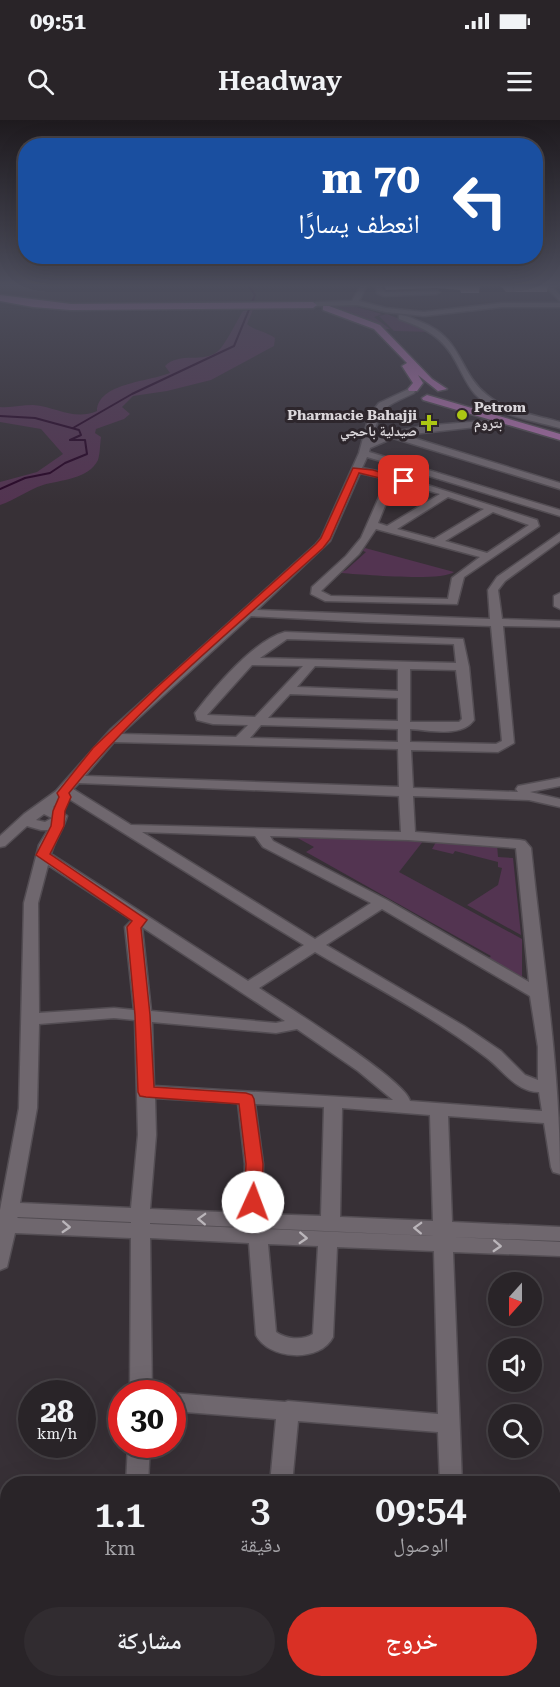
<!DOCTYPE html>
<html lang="ar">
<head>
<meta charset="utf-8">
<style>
  body { margin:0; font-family:"Roboto Serif","Noto Naskh Arabic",serif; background:#312c30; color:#f1f3f6; direction:rtl; height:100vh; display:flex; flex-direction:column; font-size:22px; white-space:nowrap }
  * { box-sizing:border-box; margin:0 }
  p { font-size:20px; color:#a5a4a8 }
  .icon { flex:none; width:33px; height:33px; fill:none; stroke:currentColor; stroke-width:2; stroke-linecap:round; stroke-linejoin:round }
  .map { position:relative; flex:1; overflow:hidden; direction:ltr }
  .drawer { position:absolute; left:0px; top:1356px; width:561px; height:212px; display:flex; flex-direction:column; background:#292428; border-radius:24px 24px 0 0; box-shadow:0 6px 24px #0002,0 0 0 2px #454145; direction:rtl }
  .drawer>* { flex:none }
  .guide { position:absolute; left:18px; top:18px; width:525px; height:126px; border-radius:24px; box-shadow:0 6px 24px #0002,0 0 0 2px #454145; direction:rtl; background:#1a4fa0; color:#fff; overflow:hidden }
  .needle { width:39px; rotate:201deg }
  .fabs { position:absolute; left:488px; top:1152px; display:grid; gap:12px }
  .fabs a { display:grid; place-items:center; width:54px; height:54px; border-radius:50%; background:#292428; box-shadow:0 6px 24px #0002,0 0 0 2px #454145; font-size:30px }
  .speed { position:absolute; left:18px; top:1260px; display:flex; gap:12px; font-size:30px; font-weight:700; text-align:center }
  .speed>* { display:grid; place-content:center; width:78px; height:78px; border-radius:50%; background:#292428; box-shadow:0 6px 24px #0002,0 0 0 2px #454145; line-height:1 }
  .speed small { font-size:15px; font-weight:400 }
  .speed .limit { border:9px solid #d22; background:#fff; color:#111 }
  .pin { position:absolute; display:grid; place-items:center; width:51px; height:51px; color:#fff; margin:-26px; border-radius:12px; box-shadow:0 3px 9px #0006 }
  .me { position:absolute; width:66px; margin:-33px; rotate:2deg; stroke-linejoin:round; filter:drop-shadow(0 0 4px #0008) }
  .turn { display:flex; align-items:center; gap:21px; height:126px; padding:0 24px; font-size:27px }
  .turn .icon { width:78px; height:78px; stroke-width:2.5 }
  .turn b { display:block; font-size:42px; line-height:51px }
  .eta { display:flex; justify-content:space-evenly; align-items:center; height:102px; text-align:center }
  .eta b { font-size:36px; font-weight:600; line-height:42px }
  .button { display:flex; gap:12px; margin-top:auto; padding:12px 24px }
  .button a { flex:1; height:69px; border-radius:36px; background:#d93025; color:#fff; font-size:24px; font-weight:600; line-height:69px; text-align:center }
  .button a+a { background:#312c30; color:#f1f3f6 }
  .status { display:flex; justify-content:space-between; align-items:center; height:42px; padding:0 30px; background:#292428; direction:ltr }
  .status svg { height:16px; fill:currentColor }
  header { display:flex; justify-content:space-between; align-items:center; height:78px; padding:0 24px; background:#292428; font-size:27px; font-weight:600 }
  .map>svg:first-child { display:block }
</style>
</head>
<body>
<div class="status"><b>09:51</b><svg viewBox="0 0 49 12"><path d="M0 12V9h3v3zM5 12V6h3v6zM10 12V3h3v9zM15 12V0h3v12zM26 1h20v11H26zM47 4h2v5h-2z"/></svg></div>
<header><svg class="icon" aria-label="menu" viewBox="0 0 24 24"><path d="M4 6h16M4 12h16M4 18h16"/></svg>Headway<svg class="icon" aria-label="search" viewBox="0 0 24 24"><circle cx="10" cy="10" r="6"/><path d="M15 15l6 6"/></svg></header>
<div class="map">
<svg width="560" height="1567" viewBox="0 0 560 1567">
  <rect width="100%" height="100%" fill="#373036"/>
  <g fill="#533451">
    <polygon points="350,185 382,194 374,197 390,209 385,209 366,199 334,187"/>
    <path d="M253 190 247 204C255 211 266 211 275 218L274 226 211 260 167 271 133 276 122 287 130 294 124 299 96 309 95 313 101 317C100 324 100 334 98 340 89 359 60 360 43 365 28 370 15 380 0 385V362L37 352 63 334 41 309 0 302V287C11 288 22 285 33 285 57 287 74 301 97 291 98 263 148 262 170 253L165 246C180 231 203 244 218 231 224 227 238 199 243 191Z"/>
    <polygon points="387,194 432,212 394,211 379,196"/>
    <path d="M365 428 454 452C441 462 359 454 339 453L346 450 366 432 363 431Z"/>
    <polygon points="294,716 424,720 399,752 522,819 522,859 488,839 491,836 306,732 314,727"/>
    <polygon points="436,722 497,724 498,737 513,738 521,815 467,785 498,765 502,748 498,747 498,742 455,731 453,734 432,729"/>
  </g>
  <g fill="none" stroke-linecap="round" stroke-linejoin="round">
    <g stroke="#280727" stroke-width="2">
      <polyline points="0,296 35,298 79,310 81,315 70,320 85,320 87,334 65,343 50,353 25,358 0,369"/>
      <polyline points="73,308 132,274 234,226 255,175 248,165"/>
    </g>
    <g stroke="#534d53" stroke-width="3">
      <g id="minor">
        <polygon points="361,165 367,165 359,181 386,188 424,192 502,183 560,183 560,187 502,187 424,196 386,192 357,185 316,186 312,184 316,182 352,181"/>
        <polygon points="375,165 381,165 385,172 436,170 440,172 436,174 384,176 377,173"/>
        <polygon points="549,165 557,165 553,168 560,175 560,181 546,167"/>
        <path d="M399 195C407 195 414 199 421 202 464 219 457 251 487 275 507 292 536 295 560 302V308C532 300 496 296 475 274 467 265 462 253 456 242 443 217 425 208 399 199Z"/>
        <path d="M411 268 415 271 414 273C383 288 380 286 372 321L390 313 423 306 506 299V303L503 304 404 315 560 363V369L393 318 370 328 369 332 560 390V396L406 349 399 356 537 400 539 406 464 457 457 484 325 481 311 474 312 467 346 436 361 418 387 359 360 353 330 421 257 490 490 499 488 470 497 457 560 413V421L505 461 498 470 502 499 560 501V507L503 506 514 623 498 632 411 630 413 668 518 672 516 669 518 666 560 658V666L530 672 560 679V687L529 680 413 676 415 712 520 720 525 721 531 728C542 836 560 945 560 1054L553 1052 551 1047 544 1003 448 996 452 1102 560 1107V1121L453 1117 560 1122V1136L453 1132 462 1364H440L438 1312 298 1301 292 1364H270L276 1299 172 1291V1274H170L172 1273 285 1282 288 1281 438 1294 434 1131 337 1127 333 1217C320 1243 269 1240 256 1215L249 1123 150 1118 152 1274H130L131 1118 15 1113 7 1147 0 1150V1090L19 988 24 783 39 725 48 710H41L27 706 5 726 0 727V716L24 694 56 671 111 609 316 424 321 418 359 333 369 296 379 283ZM367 337 398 346 391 354 362 348ZM395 361 440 374 387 406 378 403ZM448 377 484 389 434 419 397 409ZM493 392 529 405 487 433 445 421ZM376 409 480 437 452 458 448 479 331 476 321 471 359 434ZM251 496 365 502 491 506 502 621 496 624 410 622V609C430 610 461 618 474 600L469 547 463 519 285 512C254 520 214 568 195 593L197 600 213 604 248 605 236 617 121 614ZM287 519 454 524 456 543 260 538ZM252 545 303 546 255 597 207 595ZM315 546 398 549V571L297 567ZM410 549 456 550 462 599 459 602H410ZM290 574 398 578V601L268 598ZM261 605 398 609V622L250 618ZM114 622 398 629 399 667 85 656ZM79 663 399 676 401 712 131 705 73 669ZM66 677 271 805 304 825 248 861 51 734C54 721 63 710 67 696L53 687ZM44 694 52 698 45 702 36 700ZM142 712 255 716 263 727 371 783 315 819ZM270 716 408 720 516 728 529 862 387 780 273 721ZM48 745 132 800 125 807 134 890 114 888 39 893 38 783ZM382 789 530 876 538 927V960L525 955 501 931 464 906 326 825ZM142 807 285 901 276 903 151 891ZM315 832C373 866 434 897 487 938 504 951 515 971 539 972L542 991 410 981C406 960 283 884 259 868ZM114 898 135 900 138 1015 131 1088 20 1083 37 988 39 904ZM152 902 276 913 297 909 358 951 393 980 154 966ZM155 978 238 983 245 1044 243 1093 150 1089 156 1015ZM255 984 324 987 321 1096 262 1094 263 1044ZM342 988 430 995 433 1101 340 1097ZM18 1097 131 1102V1103L17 1098ZM150 1103 433 1116 150 1104ZM268 1124 318 1126 313 1214C302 1221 286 1219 276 1212Z"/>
        <polygon points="560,473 560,489 554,486 554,476"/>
        <polygon points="128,1324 150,1324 148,1364 126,1364"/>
        <rect x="0" y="1438" width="8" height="22"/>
        <polygon points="554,1479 560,1480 560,1502 554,1501"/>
      </g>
    </g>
    <g stroke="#534d53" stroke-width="3">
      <g id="major">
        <polygon points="0,175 71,184 313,182 317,185 313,188 71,190 33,187 0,181"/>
        <polygon points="323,186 329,186 380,205 432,259 447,269 438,271 418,255 423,263 417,271 409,271 408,269 413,263 402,246 407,243 374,209 323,190"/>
        <polygon points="427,275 560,314 560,320 423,280 422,278"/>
      </g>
    </g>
    <use href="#minor" fill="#6f676e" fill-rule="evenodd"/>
    <use href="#major" fill="#a96da6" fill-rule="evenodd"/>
  </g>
  <g fill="#a69ea5">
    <polygon points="383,165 480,165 479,173 461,173 460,170 436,168 386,170"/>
    <polygon points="500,165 514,165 513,172 506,172"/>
    <polygon points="514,165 548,165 547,172 513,172"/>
  </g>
  <defs><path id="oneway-chevron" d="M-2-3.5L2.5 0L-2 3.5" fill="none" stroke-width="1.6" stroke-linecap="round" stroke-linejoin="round" transform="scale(1.5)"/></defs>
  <g stroke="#bab5ba">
    <use href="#oneway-chevron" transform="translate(202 1099) rotate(-178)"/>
    <use href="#oneway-chevron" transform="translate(66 1107) rotate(3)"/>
    <use href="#oneway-chevron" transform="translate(418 1108) rotate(-178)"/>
    <use href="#oneway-chevron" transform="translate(303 1118) rotate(3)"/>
    <use href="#oneway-chevron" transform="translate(497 1126) rotate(3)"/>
  </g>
  <linearGradient id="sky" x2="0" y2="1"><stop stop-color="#1e1a1e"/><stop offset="0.43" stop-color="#4d4e5d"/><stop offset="1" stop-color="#4d4e5d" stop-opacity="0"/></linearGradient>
  <rect width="560" height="384" fill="url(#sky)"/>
  <path fill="#d93025" stroke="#8d1f18" stroke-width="1.5" d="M353 348 373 350 408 361 404 364 359 353 330 419 323 428C236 507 142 582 69 673L71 677 65 691 64 706 50 734 147 800 141 808 150 895 154 967 246 973 252 975 254 979 263 1044 262 1082 259 1087 253 1088 247 1087 244 1082 246 1044 239 984 146 977 140 976 138 972 135 895 127 807 132 801 36 735 51 706 53 691 59 677 57 673 93 628 155 569 316 424 321 418Z"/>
  <g fill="#acc613" stroke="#2d262c" stroke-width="2">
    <circle cx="462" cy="295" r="6"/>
    <path d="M426 294h6v6h6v6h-6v6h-6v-6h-6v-6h6z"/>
  </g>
  <g text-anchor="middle" stroke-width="6" stroke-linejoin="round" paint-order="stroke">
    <g font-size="14" font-weight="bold" fill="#dad6da" stroke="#2d262c" text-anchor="start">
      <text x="474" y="292">Petrom<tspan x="474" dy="16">بتروم</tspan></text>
      <text x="417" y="300" text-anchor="end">Pharmacie Bahajji<tspan x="417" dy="16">صيدلية باحجي</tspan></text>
    </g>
  </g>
</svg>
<div class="fabs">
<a><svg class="needle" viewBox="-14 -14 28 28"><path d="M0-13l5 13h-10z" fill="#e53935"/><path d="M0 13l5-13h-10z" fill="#a5a4a8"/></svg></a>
<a><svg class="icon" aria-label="sound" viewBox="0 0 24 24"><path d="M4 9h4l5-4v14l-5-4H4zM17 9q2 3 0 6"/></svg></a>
<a><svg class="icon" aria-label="search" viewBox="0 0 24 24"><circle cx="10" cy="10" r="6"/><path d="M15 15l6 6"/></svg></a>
</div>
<div class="speed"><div>28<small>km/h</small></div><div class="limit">30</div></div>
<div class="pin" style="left:404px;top:361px;background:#d93025"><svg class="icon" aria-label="arrive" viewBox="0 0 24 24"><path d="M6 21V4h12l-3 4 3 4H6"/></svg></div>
<svg class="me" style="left:253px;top:1082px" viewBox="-20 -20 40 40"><circle r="19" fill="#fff"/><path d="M0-13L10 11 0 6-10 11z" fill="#d93025"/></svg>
<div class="guide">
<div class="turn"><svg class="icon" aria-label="left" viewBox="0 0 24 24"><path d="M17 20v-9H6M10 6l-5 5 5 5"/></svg><div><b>70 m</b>انعطف يسارًا</div></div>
</div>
<section class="drawer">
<div class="eta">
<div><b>09:54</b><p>الوصول</p></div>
<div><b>3</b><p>دقيقة</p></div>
<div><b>1.1</b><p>km</p></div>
</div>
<div class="button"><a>خروج</a><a>مشاركة</a></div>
</section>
</div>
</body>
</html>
